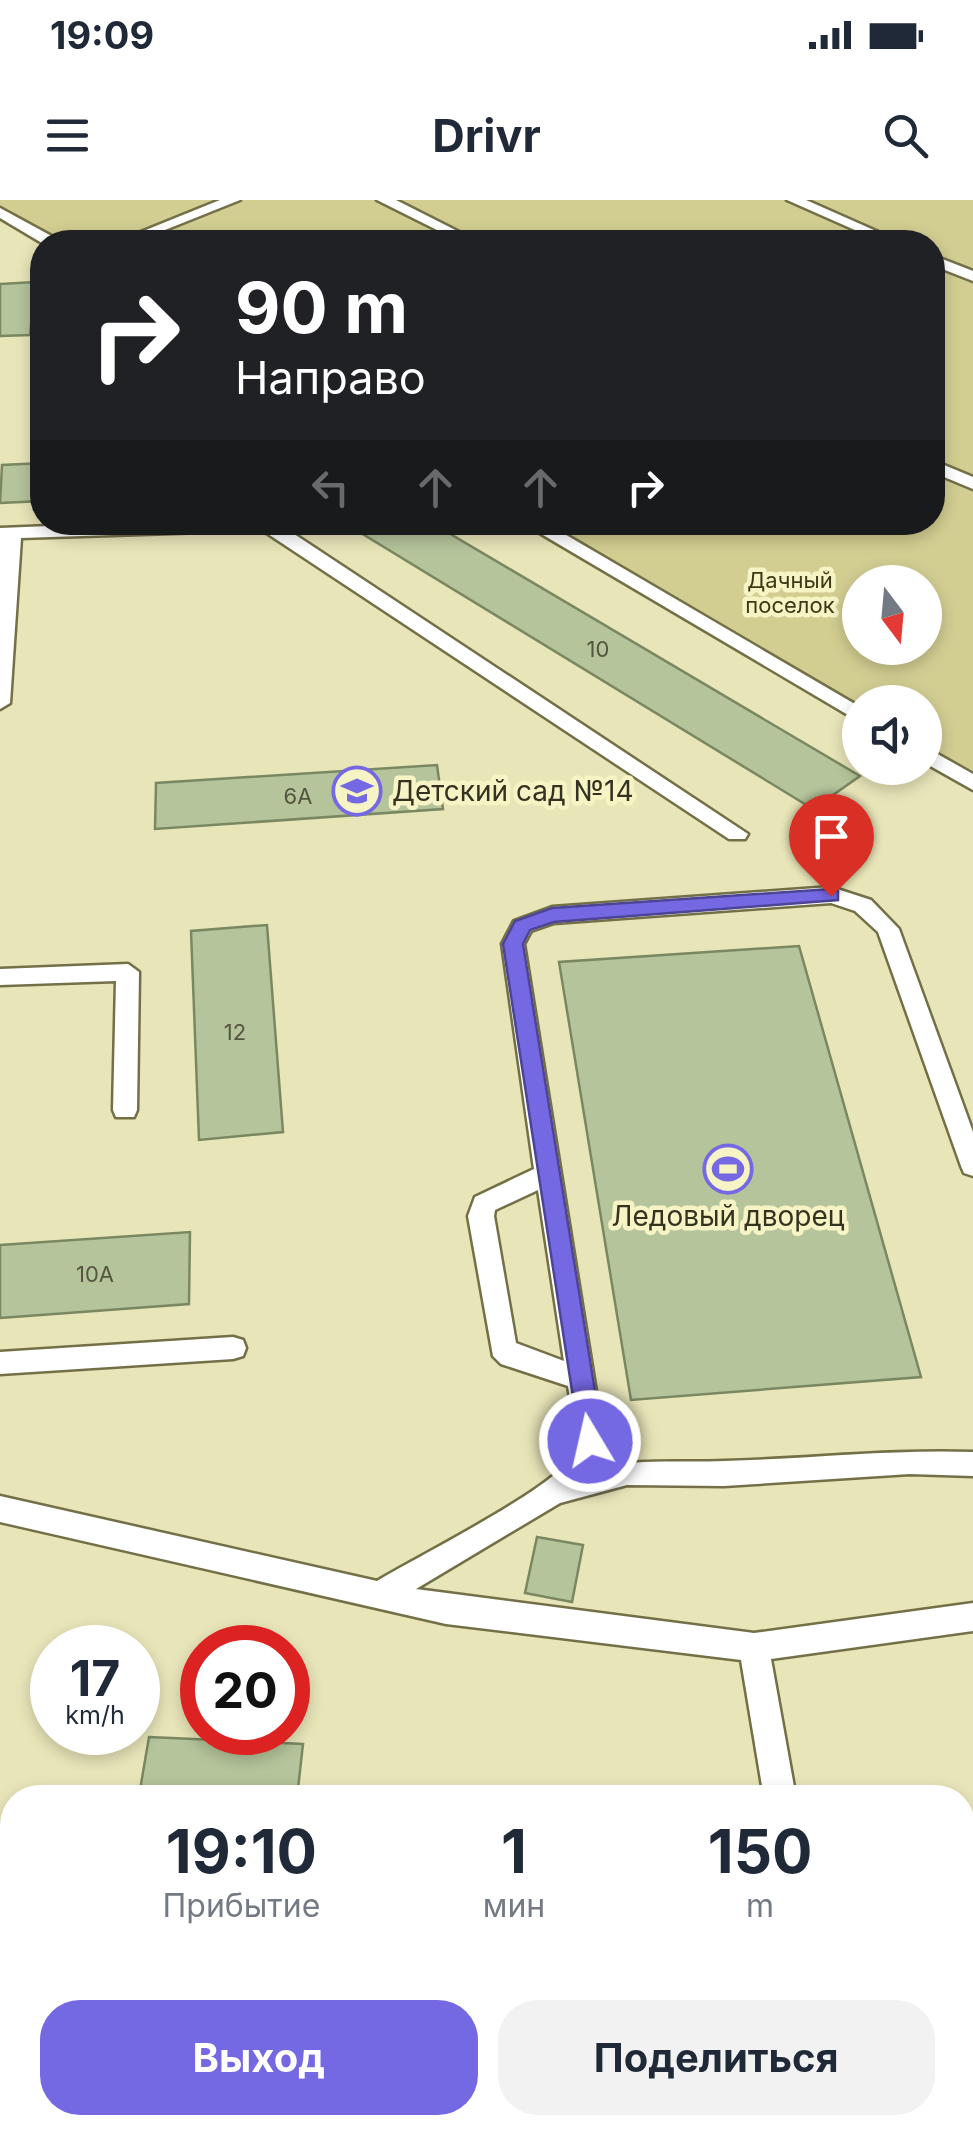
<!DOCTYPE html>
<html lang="ru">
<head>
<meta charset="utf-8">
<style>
  body { margin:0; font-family:Inter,sans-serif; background:#f2f2f3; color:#1f2937; height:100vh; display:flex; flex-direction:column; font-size:38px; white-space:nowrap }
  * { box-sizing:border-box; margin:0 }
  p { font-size:32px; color:#747a83 }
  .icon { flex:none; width:55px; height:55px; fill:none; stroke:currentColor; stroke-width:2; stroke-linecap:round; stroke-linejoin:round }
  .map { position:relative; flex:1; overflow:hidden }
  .side { position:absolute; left:0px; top:1585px; width:975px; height:350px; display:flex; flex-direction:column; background:#fff; border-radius:40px 40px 0 0; box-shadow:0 5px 15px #0003 }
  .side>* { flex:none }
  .hud { position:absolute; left:30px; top:30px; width:915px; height:305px; border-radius:40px; box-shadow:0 5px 15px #0003; background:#202124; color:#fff; overflow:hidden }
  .needle { width:65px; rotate:164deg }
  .buttons { position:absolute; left:842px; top:365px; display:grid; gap:20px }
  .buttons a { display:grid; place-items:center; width:100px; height:100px; border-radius:50%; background:#fff; box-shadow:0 5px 15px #0003; font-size:50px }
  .speed { position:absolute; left:30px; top:1425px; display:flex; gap:20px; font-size:50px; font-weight:700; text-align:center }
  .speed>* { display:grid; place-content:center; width:130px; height:130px; border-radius:50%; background:#fff; box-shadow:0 5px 15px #0003; line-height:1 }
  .speed small { font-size:25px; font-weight:400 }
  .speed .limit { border:15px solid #d22; background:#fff; color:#111 }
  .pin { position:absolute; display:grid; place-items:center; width:85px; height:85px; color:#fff; margin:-102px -42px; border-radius:50% 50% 50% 0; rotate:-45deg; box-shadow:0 0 10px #0007 }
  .pin .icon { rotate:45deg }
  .me { position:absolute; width:110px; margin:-55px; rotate:351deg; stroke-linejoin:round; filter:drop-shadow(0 0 8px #0008) }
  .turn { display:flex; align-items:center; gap:35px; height:210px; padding:0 40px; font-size:45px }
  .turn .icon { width:130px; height:130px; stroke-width:2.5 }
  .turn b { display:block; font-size:70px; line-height:85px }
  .lanes { display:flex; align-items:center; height:95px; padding:0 40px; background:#0003; justify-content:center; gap:50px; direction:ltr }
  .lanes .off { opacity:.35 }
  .eta { display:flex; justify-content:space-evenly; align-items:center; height:170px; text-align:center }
  .eta b { font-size:60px; font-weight:700; line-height:70px }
  .button { display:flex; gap:20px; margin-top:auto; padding:20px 40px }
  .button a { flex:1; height:115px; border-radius:40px; background:#7568e3; color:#fff; font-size:40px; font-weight:700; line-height:115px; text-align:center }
  .button a+a { background:#f2f2f3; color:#1f2937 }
  .status { display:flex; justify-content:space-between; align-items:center; height:70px; padding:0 50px; background:#fff; direction:ltr }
  .status svg { height:28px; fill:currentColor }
  header { display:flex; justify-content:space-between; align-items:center; height:130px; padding:0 40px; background:#fff; font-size:45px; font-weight:700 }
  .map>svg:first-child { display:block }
</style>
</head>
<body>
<div class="status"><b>19:09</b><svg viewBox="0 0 49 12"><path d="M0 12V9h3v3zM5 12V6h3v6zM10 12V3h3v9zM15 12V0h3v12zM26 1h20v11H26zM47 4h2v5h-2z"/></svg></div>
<header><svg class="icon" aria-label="menu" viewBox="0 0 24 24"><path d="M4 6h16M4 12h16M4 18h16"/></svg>Drivr<svg class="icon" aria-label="search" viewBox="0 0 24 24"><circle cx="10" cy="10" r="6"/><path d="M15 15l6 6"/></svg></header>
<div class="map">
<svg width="973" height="1935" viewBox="0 0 973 1935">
  <rect width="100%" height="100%" fill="#e8e5b9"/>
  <path fill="#d2cd91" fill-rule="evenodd" d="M0 0H973V583L925 554V502H860V516L530 323 932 322V42H52L0 12ZM860 382H925V448H860Z"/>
  <g fill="#b5c49b" stroke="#7a8861" stroke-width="2.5">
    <polygon points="35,82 30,135 0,136 0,84"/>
    <polygon points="42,263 42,301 0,303 2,265"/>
    <polygon points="343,322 430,322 860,576 813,609"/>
    <polygon points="437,565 443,609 155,629 156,583"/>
    <polygon points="267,725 283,932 199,940 191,731"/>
    <polygon points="799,746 921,1177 631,1200 559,762"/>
    <polygon points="190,1032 189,1104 0,1118 0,1045"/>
    <polygon points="537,1337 583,1345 572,1402 525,1393"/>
    <polygon points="149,1537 303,1544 297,1598 140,1590"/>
    <polygon points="973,1654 973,1704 962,1705 962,1655"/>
    <polygon points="12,1670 12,1800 0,1801 0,1671"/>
    <rect x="46" y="1922" width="114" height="13"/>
    <polygon points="657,1922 765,1922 768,1935 659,1935"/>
  </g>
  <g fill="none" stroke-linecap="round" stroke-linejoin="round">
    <g stroke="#737047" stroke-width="5">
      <g id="lane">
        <polygon points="220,0 240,0 135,42 116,42"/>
        <polygon points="377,0 396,0 479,42 461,42"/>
        <polygon points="787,0 806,0 901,42 882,42"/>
        <polygon points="0,8 57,39 59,42 42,43 0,18"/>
        <polygon points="932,55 973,71 973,81 932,65"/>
        <polygon points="932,260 973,277 973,289 932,272"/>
        <polygon points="151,322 276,322 748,634 745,639 729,639 262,330 21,338 10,503 0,509 0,328"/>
        <polygon points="521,322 544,322 860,507 860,522"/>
        <polygon points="925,547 973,574 973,590 925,563"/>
        <path d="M831 687 871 700 899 729 973 932V976L964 973 961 966 878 732 855 711 831 703 554 723 531 731 524 744 604 1241 593 1269C637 1258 679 1263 724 1261 808 1259 890 1249 973 1252V1276L910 1274 724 1286 627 1285 560 1303 416 1389 754 1433 973 1403V1431L771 1459 796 1598H764L741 1460 446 1424 0 1322V1296L377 1381C417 1357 546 1292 568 1261 583 1240 571 1209 568 1186L501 1164 493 1156 468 1016 475 997 534 969 502 744 514 721 552 707ZM538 990 564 1161 516 1143 494 1016 495 1010Z"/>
        <polygon points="128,764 139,772 137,910 134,917 116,917 113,910 116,781 0,785 0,769"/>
        <polygon points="233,1137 243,1140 246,1148 243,1156 233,1159 0,1174 0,1152"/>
        <polygon points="848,1922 884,1922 888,1935 852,1935"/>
      </g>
    </g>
    <use href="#lane" fill="#fff" fill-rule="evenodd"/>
  </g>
  <polygon fill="#7568e3" stroke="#4c4494" stroke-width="2.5" points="831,689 838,691 838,700 554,722 530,730 523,744 603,1241 599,1249 590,1252 581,1249 503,744 515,721 552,708"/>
  <defs>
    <g id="school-ring" transform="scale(2.5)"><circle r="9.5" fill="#f6f3c5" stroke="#7568e3" stroke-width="1.5"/><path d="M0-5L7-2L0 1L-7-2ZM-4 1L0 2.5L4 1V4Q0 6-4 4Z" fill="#7568e3"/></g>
    <g id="stadium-ring" transform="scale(2.5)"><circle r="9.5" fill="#f6f3c5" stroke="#7568e3" stroke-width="1.5"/><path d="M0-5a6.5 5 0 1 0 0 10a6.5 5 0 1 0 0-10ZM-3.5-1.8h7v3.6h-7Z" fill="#7568e3"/></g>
  </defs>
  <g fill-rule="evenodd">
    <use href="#school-ring" x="357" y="591"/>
    <use href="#stadium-ring" x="728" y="969"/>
  </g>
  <g text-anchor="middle" stroke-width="9" stroke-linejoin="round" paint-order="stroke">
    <g font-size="22" fill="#3c3917" stroke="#f6f3c5">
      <text x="790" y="388">Дачный<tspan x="790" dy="25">поселок</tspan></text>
    </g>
    <g font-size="22" fill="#545640">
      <text x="598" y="457">10</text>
      <text x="298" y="604">6А</text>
      <text x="235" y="840">12</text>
      <text x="95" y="1082">10А</text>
    </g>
    <g font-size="28" fill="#343221" stroke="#f6f3c5" text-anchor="start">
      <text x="392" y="601">Детский сад №14</text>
      <text x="728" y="1026" text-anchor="middle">Ледовый дворец</text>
    </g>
  </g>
</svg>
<div class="buttons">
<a><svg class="needle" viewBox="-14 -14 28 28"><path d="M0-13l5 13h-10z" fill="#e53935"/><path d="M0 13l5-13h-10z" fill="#747a83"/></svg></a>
<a><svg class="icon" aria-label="sound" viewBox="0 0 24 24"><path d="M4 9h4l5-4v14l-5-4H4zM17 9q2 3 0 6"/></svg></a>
</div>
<div class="speed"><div>17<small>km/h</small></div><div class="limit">20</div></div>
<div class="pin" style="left:831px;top:696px;background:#d93025"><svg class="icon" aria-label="arrive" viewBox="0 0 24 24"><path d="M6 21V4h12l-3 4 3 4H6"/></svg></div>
<svg class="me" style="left:590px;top:1241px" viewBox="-20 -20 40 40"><circle r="17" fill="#7568e3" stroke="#fff" stroke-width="3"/><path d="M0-11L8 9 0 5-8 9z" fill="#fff"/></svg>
<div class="hud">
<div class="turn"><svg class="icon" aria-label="right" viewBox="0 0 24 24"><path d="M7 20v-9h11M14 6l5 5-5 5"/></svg><div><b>90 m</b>Направо</div></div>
<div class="lanes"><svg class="icon off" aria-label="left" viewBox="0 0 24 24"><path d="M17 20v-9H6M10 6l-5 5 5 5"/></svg><svg class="icon off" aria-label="ahead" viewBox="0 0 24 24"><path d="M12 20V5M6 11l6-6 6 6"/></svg><svg class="icon off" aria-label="ahead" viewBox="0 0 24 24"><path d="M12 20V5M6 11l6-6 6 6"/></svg><svg class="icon" aria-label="right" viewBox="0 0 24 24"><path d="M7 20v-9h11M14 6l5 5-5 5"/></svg></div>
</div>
<section class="side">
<div class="eta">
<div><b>19:10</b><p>Прибытие</p></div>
<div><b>1</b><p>мин</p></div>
<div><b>150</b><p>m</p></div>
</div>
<div class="button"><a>Выход</a><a>Поделиться</a></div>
</section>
</div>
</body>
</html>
